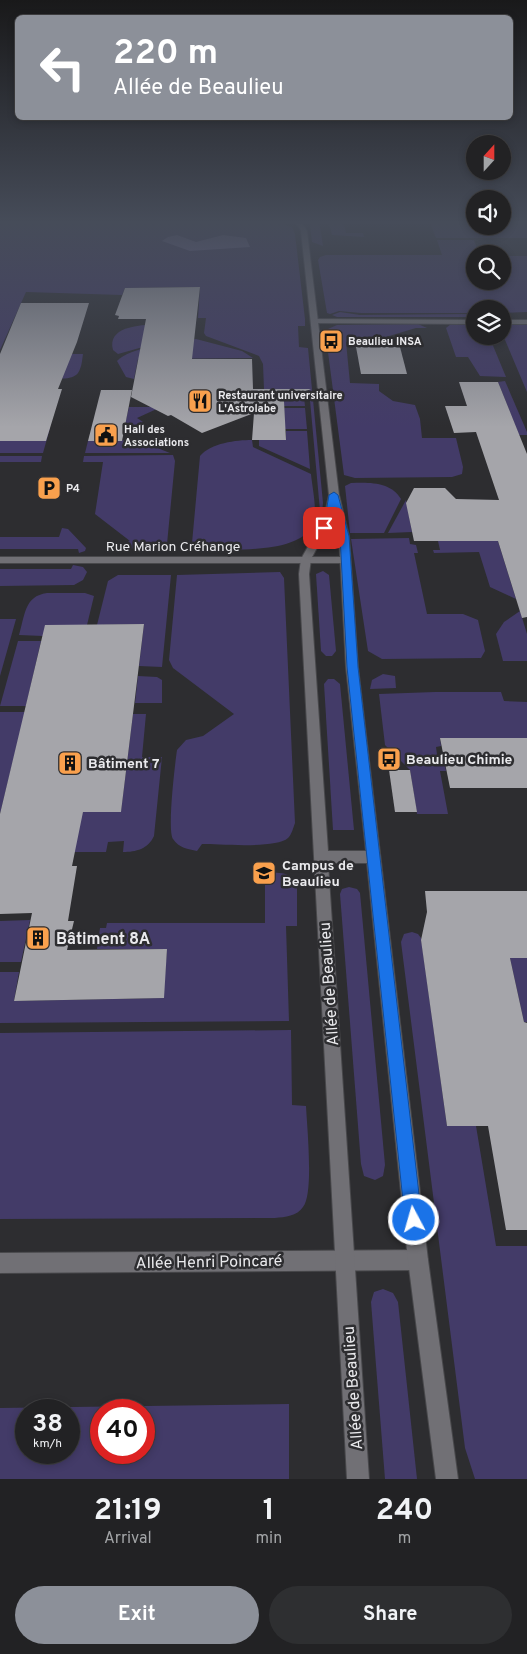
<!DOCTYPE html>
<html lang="en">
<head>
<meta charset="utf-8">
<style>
  body { margin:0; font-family:Overpass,sans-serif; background:#2e2f31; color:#f1f3f6; height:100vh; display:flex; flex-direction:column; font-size:19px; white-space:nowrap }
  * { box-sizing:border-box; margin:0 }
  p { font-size:16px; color:#a2a4a6 }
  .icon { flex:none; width:28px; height:28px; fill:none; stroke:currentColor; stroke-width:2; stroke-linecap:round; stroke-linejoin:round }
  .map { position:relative; height:1479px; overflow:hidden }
  .side { display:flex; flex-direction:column; background:#222224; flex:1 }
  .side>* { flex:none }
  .hud { position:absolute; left:15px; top:15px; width:498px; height:105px; border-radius:8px; box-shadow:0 2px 8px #0003,0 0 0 1px #3f3f41; background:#8c9099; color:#fff; overflow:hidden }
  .needle { width:32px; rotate:21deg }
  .tools { position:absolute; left:466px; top:135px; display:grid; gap:10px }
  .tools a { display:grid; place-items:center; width:45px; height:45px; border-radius:50%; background:#222224; box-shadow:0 2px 8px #0003,0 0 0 1px #3f3f41; font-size:25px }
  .speed { position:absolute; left:15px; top:1399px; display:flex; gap:10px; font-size:25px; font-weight:700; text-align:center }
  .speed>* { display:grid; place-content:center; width:65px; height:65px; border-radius:50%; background:#222224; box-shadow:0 2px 8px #0003,0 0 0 1px #3f3f41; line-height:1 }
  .speed small { font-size:12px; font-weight:400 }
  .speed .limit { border:8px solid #d22; background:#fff; color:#111 }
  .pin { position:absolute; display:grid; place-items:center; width:42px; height:42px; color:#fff; margin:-21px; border-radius:10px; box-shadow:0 2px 8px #0006 }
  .me { position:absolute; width:55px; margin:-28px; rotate:354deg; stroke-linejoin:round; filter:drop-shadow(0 0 4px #0008) }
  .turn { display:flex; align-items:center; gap:18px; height:105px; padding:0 15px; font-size:22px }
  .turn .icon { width:65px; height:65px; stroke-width:2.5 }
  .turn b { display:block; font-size:35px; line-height:42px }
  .eta { display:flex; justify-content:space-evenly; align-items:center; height:85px; text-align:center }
  .eta b { font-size:30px; font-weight:700; line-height:35px }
  .button { display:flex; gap:10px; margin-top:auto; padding:10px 15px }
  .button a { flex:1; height:58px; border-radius:30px; background:#8c9099; color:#fff; font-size:20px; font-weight:700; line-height:58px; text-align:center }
  .button a+a { background:#2e2f31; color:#f1f3f6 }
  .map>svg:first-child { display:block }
</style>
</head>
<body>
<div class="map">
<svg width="527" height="1479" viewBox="0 0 527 1479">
  <rect width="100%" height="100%" fill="#2d2d30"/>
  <g fill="#433b68" fill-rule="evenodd">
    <polygon points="0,220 270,220 292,227 295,234 305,319 305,326 298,326 299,347 308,348 323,503 321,522 309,389 303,389 305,406 284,406 283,389 264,389 263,364 259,356 206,336 204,333 206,318 198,318 200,287 125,288 122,295 26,292 0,350"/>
    <polygon points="307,220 319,220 323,246 312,242 310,225"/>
    <polygon points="328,220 343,220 346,233 363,233 364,237 332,235"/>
    <polygon points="429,220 475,220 475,226 502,226 503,220 527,220 527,238 436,238"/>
    <polygon points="437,240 474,240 479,254 475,254 475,281 502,281 503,256 527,256 527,312 503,313 502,309 475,309 475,313 361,313 339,311 330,314 327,313 318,260 320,257 326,255 442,255"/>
    <polygon points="340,312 360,315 475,314 475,317 337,317 332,315"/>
    <polygon points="418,324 427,328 416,328 379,339 346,342 350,383 379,384 379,391 393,401 415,405 420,419 422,438 456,438 463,467 462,474 452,477 355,478 344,475 325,329 328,329 337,325"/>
    <polygon points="451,324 475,325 475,336 489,336 506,377 480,376 468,357 456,357 446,328"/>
    <polygon points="509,324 527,324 527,392 503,335 502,326"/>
    <path d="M182 325 143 347 118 354 113 350C105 319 164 325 182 325Z"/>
    <path d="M196 339 242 351 253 358 138 359 134 379 126 377 117 361C128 348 178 341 196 339Z"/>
    <path d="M72 354H83C82 360 82 367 78 373 65 389 17 366 0 360Z"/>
    <polygon points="505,381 527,432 527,435 519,435 498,382"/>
    <polygon points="129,407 161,407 137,418 143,422 132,427 125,424"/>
    <polygon points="284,408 305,408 307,429 285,429"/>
    <polygon points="3,428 50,428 43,453 0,453 0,435"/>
    <polygon points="286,431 307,431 310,469 259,446 259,440 286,440"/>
    <polygon points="137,440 170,453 85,453 88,441"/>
    <path d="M252 440 253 447 311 474C312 486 318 513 313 524 300 556 224 549 196 549L192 543 200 456C211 443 236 440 252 440Z"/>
    <polygon points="173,455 175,461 167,544 162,549 113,548 130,541 95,514 103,462 83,462 84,456"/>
    <polygon points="0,456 42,456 41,462 0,462"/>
    <path d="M351 483C370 482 391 482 401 499L384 533H350L345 486Z"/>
    <polygon points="406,500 412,532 388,533"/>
    <polygon points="62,528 68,529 86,548 85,551 79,553 78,549 0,549 0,537 59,537"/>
    <polygon points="409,538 410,544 416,545 418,553 414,553 427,614 463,614 478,620 485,651 481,658 382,659 368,651 351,539"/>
    <polygon points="497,538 516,599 490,587 479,552 434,553 433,550 440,550 438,541"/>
    <polygon points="73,565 83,567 87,572 83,580 74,585 0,586 0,569 71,569"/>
    <polygon points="323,571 329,575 336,651 332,656 326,656 321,651 316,574"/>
    <path d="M280 572 284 578 295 823C293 828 292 834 288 838 276 849 219 844 202 844L197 851C188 849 179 848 173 839 167 830 175 764 177 750L186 740 203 736 234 714 173 668 169 660 177 575Z"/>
    <polygon points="118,575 171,575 162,667 139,666 144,624 97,625 108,581"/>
    <path d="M47 593H85L94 596 87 625 43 636 19 635C25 616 24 596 47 593Z"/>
    <polygon points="520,611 527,634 527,661 503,661 496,634 504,622"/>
    <polygon points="0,619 16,619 0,676"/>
    <polygon points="18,641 41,641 26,706 0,706"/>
    <polygon points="383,674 395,676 396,688 370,689 372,680"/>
    <polygon points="138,676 157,677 162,680 162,703 135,703"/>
    <polygon points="328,679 334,679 340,684 354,830 333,830 324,684"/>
    <polygon points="435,692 501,692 504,701 527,702 527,738 440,738 441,746 436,747 438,762 444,762 446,771 440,771 448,814 417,814 410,770 385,745 379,694"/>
    <polygon points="0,712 25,712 0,814"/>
    <path d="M133 714H146L142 757H162L154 836C148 849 136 852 123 852L124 841 108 842 106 852H62L83 812 121 811Z"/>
    <path d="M265 872C277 873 294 871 297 886V926H286L289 1021 0 1023V972H19L14 1001 163 998 167 949H97L100 928H106L107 923H265Z"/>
    <polygon points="349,887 357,889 360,893 385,1165 383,1176 375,1180 364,1176 361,1164 340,894 342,889"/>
    <polygon points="30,920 21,962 0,962 0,921"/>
    <polygon points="412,932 418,934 421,938 447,1126 476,1126 496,1246 527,1246 527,1479 475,1479 465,1448 401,942 404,934"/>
    <polygon points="510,958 527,958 527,1022 524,1022"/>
    <path d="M291 1030 292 1105 306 1106C307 1126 314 1194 303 1207 297 1216 285 1217 275 1218L0 1219V1033Z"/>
    <polygon points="383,1289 393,1293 398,1302 417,1479 385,1479 371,1302 374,1292"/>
    <path d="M289 1404V1479H0V1408ZM26 1410H69V1452H26ZM101 1410H144V1452H101Z"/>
  </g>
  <polygon fill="#776fa2" points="177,235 196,242 223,235 246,238 250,247 190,251 162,241 168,237"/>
  <g fill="#a5a5aa">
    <polygon points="200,287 192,359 252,359 253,389 311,389 284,401 286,440 252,440 254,413 202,433 171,415 168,416 131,397 146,319 118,319 119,316 115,315 125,288"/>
    <polygon points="21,303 89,303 77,342 58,389 62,389 46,441 0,441 0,354"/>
    <polygon points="356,347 400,347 407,374 361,374"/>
    <polygon points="459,382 498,382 527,454 527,617 522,618 498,541 414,541 406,503 414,488 445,488 456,499 499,500 476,432 454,433 445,406 467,406"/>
    <polygon points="101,390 132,390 122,441 88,441"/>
    <polygon points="144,624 121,812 83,812 72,866 77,866 68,921 74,921 67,950 167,949 164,998 14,1001 32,913 0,914 0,814 45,625"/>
    <polygon points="440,738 527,738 527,788 450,788"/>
    <polygon points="389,770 410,770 417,812 395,812"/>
    <polygon points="425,891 527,891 527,958 510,958 524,1022 527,1023 527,1230 506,1230 488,1126 447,1126 421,940 427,912"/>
  </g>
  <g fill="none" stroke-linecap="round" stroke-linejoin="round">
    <g stroke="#48484b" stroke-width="2">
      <g id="minor">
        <polygon points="311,319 475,320 475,324 314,323 311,323"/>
        <rect x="502" y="320" width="25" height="4"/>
        <polygon points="0,557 345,557 350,560 345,563 0,563"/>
        <polygon points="418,1250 425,1253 428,1260 425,1267 418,1270 0,1273 0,1253"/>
      </g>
    </g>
    <g stroke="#48484b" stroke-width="2">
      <path id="tertiary" d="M288 220 302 223 307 231 339 495 349 536 358 667 428 1260 458 1479H436L408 1260 367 863H328L369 1479H347L299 574 301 559 324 518 329 495 301 231 298 225ZM334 516 339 536 346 667 366 851H328L309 574 311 559Z"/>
    </g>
    <use href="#minor" fill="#717075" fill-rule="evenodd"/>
    <use href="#tertiary" fill="#717075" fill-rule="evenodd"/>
  </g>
  <linearGradient id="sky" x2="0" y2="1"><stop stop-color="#19191a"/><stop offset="0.52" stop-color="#464c59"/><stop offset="1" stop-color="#464c59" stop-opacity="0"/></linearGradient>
  <rect width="527" height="427" fill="url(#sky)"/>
  <polygon fill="#1a73e8" stroke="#114b97" points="334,492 338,495 349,536 358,667 422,1220 420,1226 414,1228 408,1226 405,1220 347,667 340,536 334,514 327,530 320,528 325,518 329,495"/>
  <defs>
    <g id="bus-square" transform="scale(1.25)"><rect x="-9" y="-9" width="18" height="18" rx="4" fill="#f9a04d" stroke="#2d2d30"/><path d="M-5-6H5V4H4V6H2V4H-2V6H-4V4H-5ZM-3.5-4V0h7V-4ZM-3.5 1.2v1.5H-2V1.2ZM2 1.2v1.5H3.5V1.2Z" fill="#111"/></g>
    <g id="restaurant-square" transform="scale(1.25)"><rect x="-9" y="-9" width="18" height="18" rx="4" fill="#f9a04d" stroke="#2d2d30"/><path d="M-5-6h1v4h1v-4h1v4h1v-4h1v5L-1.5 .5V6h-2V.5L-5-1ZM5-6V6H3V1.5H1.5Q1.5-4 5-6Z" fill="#111"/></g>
    <g id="civic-square" transform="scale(1.25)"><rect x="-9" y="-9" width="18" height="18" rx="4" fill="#f9a04d" stroke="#2d2d30"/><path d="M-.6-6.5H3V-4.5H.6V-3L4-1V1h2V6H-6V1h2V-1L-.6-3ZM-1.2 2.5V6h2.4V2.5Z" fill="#111"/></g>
    <g id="parking-square" transform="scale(1.25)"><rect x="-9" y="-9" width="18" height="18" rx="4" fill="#f9a04d" stroke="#2d2d30"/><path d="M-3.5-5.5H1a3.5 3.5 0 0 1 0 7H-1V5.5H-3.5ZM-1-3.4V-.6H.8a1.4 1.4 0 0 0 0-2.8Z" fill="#111"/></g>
    <g id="building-square" transform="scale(1.25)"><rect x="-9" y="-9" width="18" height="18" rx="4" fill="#f9a04d" stroke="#2d2d30"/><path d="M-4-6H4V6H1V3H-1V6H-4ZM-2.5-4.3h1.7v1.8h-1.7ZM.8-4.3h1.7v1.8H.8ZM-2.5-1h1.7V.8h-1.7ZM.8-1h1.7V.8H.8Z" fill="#111"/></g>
    <g id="university-square" transform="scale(1.25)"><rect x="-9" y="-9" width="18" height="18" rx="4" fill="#f9a04d" stroke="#2d2d30"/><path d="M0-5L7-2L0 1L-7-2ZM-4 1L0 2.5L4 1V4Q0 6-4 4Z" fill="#111"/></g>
  </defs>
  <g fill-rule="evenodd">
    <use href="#bus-square" x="331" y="341"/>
    <use href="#restaurant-square" x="200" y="401"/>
    <use href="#civic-square" x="106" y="435"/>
    <use href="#parking-square" x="49" y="488"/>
    <use href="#bus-square" x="389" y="759"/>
    <use href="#building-square" x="70" y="763"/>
    <use href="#university-square" x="264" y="873"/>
    <use href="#building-square" x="38" y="938"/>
  </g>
  <g text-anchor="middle" stroke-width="5" stroke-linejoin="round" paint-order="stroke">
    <g font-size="11" font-weight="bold" fill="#eaeaed" stroke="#2d2d30" text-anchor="start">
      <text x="348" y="345">Beaulieu INSA</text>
      <text x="218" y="399">Restaurant universitaire<tspan x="218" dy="13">L'Astrolabe</tspan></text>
      <text x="124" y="433">Hall des<tspan x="124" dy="13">Associations</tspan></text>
      <text x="66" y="492">P4</text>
    </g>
    <g font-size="14" fill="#eaeaed" stroke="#2d2d30">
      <text x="173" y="551">Rue Marion Créhange</text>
    </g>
    <g font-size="14" font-weight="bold" fill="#eaeaed" stroke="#2d2d30" text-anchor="start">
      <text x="406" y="764">Beaulieu Chimie</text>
      <text x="88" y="768">Bâtiment 7</text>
      <text x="282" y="870">Campus de<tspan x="282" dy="16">Beaulieu</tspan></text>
    </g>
    <g font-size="16" font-weight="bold" fill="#eaeaed" stroke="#2d2d30" text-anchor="start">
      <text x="56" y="944">Bâtiment 8A</text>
    </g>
    <g font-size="16" fill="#eaeaed" stroke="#2d2d30">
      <text transform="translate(328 984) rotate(-94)" y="6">Allée de Beaulieu</text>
      <text transform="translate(209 1261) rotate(-1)" y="6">Allée Henri Poincaré</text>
      <text transform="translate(352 1388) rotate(-94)" y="6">Allée de Beaulieu</text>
    </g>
  </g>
</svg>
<div class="tools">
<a><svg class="needle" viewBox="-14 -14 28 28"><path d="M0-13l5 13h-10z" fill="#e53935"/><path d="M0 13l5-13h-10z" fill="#a2a4a6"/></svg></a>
<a><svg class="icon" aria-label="sound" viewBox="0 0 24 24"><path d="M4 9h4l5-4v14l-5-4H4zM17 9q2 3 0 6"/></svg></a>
<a><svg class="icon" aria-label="search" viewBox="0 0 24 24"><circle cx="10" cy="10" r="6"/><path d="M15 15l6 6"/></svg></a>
<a><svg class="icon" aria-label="layers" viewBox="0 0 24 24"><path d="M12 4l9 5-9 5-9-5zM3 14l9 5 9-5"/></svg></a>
</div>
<div class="speed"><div>38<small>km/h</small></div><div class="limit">40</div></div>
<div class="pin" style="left:324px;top:528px;background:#d93025"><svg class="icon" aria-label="arrive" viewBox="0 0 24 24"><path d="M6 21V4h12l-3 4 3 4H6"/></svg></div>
<svg class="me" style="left:414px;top:1220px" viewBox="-20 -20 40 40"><circle r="17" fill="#1a73e8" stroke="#fff" stroke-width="3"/><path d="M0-11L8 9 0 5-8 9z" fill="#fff"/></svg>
<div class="hud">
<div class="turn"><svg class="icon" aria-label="left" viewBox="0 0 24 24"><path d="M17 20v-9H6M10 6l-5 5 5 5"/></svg><div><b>220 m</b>Allée de Beaulieu</div></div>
</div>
</div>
<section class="side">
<div class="eta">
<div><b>21:19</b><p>Arrival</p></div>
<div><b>1</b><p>min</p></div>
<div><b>240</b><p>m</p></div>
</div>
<div class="button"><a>Exit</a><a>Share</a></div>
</section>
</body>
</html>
